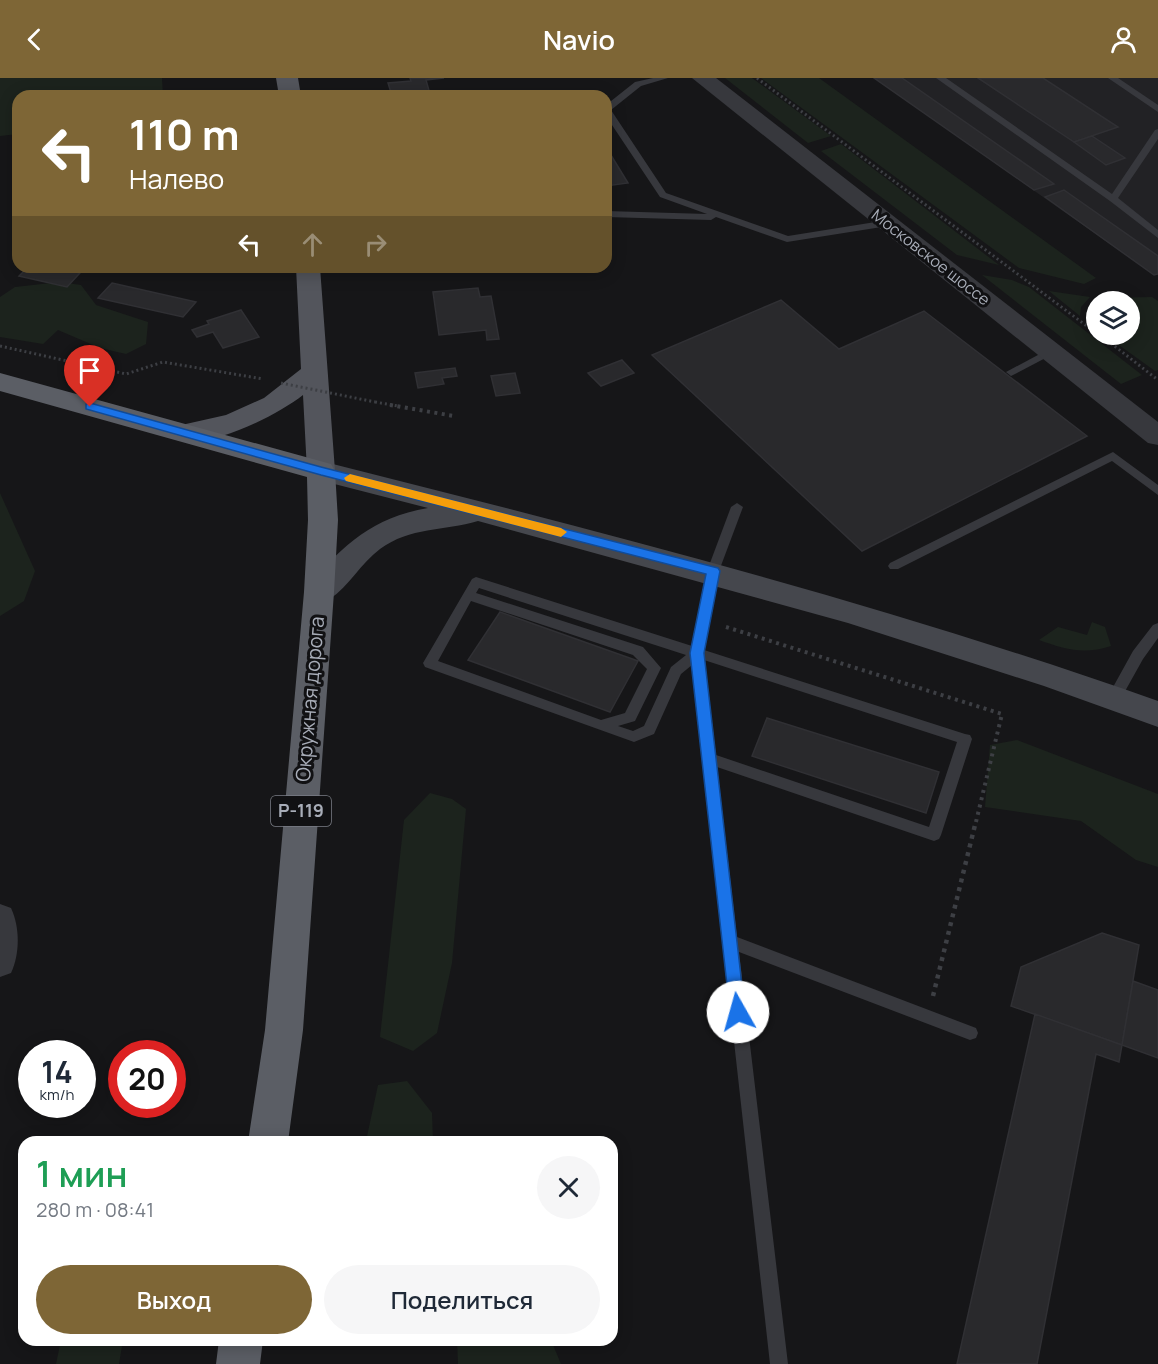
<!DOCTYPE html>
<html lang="ru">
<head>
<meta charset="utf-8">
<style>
  body { margin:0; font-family:Manrope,sans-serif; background:#f6f6f7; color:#1f2937; height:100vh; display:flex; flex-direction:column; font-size:22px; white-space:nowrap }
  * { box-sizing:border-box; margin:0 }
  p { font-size:20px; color:#747a83 }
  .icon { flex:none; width:33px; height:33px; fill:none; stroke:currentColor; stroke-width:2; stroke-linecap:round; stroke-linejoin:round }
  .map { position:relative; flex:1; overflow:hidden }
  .sheet { position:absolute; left:18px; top:1058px; width:600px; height:210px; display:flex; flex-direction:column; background:#fff; border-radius:18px; box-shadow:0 3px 15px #0003 }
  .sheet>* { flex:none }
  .guide { position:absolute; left:12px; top:12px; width:600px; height:183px; border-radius:18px; box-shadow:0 3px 15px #0003; background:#7e6636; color:#fff; overflow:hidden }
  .tools { position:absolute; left:1086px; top:213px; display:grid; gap:12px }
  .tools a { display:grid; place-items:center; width:54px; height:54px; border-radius:50%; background:#fff; box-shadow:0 3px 15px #0003; font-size:30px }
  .speed { position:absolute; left:18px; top:962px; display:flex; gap:12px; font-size:30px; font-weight:700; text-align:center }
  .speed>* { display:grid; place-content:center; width:78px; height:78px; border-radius:50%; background:#fff; box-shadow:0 3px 15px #0003; line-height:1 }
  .speed small { font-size:15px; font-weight:400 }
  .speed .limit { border:9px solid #d22; background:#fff; color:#111 }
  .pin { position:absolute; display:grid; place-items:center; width:51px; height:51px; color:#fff; margin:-62px -26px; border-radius:50% 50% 50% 0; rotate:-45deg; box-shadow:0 0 6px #0007 }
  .pin .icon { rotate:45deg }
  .me { position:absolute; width:66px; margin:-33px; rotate:353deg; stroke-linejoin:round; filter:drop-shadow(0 0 4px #0008) }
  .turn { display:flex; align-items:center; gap:21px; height:126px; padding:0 18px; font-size:27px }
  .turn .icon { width:78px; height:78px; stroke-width:2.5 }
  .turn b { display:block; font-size:42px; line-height:51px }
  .lanes { display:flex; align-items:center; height:57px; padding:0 18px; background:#0003; justify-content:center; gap:30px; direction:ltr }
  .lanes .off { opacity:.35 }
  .round { display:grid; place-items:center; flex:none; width:63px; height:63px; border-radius:32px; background:#f6f6f7 }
  .overview { display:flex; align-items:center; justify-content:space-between; height:102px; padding:0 18px }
  h1 { font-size:36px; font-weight:600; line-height:45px; color:#1e9e55 }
  .cta { display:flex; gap:12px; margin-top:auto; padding:12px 18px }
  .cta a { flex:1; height:69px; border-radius:36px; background:#7e6636; color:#fff; font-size:24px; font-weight:600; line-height:69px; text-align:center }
  .cta a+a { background:#f6f6f7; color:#1f2937 }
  header { display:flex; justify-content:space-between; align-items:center; height:78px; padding:0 18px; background:#7e6636; color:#fff; font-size:27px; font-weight:600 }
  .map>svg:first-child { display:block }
</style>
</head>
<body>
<header><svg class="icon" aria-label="back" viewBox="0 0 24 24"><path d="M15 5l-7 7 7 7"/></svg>Navio<svg class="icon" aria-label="person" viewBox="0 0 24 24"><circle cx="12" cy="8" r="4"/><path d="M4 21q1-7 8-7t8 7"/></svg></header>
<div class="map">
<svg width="1158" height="1286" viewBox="0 0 1158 1286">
  <rect width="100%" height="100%" fill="#161618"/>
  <polygon fill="#222225" points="874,0 1158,0 1158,196 1154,197"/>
  <g fill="#1c231d">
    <polygon points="0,0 162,0 163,18 18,18 18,56 0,58"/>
    <polygon points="725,0 752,0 831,58 808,65"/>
    <polygon points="761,0 819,0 1096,200 1084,206 1019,190"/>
    <polygon points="841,66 999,187 957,177 821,73"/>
    <polygon points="982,197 1012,202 1029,209 1142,297 1121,306"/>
    <polygon points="60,204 81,207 96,227 148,244 146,266 126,276 100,270 58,252 43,266 0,259 0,219 15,209"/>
    <polygon points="1049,213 1090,219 1081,229 1080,238"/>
    <polygon points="1152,219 1158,223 1158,292 1155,293 1105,257 1130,256 1130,224 1101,223 1103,220"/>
    <polygon points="0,415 35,493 24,523 0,538"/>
    <path d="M1092 544 1105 549 1111 568C1084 577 1064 571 1039 562L1058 549 1087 557Z"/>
    <polygon points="1017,662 1158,716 1158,789 1136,782 1081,743 985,729 990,667"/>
    <polygon points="430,715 452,721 466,731 452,885 437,955 413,973 380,959 404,742"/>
    <polygon points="407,1003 432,1035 433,1063 366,1063 378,1007"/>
    <polygon points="61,1262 123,1262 119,1286 56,1286"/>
    <polygon points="457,1262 551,1262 561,1286 458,1286"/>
  </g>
  <g fill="#29292c" stroke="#303034" stroke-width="1.5">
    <polygon points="410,0 444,0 426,2 430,16 392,18 388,5 411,3"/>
    <polygon points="874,0 902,0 1054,106 1034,112"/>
    <polygon points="978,0 1043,0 1118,49 1074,64"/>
    <polygon points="1092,58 1125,80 1106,87 1074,64"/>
    <polygon points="606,69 628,105 606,108"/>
    <polygon points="1064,112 1158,178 1158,196 1154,197 1045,119"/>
    <polygon points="28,189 51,189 80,195 67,209 19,198"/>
    <polygon points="112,205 196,224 183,239 98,220"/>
    <polygon points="478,210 480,219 491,218 499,261 487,262 486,252 439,257 433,214"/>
    <polygon points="781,222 839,271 924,233 1087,358 862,473 652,277"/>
    <polygon points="241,232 259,259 223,270 213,254 197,259 192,252 209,246 207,243"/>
    <polygon points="622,282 634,295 601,308 588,295"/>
    <polygon points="455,290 457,298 442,300 444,306 418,310 415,295"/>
    <polygon points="515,295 520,315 496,318 491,298"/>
    <polygon points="500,534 638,583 610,634 468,582"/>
    <polygon points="767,640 939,694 926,735 752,678"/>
    <polygon points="1102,855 1139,867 1122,967 1011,928 1021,889"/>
    <polygon points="1133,903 1158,912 1158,980 1122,967"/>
    <polygon points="1035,936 1122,967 1119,984 1096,976 1037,1286 957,1286"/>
  </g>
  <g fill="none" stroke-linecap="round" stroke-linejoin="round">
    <g stroke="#3d3f44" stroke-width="3" stroke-dasharray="2 3" stroke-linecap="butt">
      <polyline points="757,0 1096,255"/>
      <polyline points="1099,256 1158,302"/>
      <polyline points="0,268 126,296 163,284 263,301"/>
      <polyline points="375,324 398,328"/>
    </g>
    <g stroke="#3d3f44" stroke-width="4" stroke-dasharray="3 4.5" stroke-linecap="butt">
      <polyline points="390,327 454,338"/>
      <polyline points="726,549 1002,636 975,748"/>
    </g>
    <polyline stroke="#3d3f44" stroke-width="4.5" stroke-dasharray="4 5" stroke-linecap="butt" points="933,918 975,747"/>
    <g fill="#37383d" fill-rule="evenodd">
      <polygon points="653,0 668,0 641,8 611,32 666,115 788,158 888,142 893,145 888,148 787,164 716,139 711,142 606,139 606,133 707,136 660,119 606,38 606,27 635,4"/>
      <polygon points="936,0 946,0 1112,116 1155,52 1158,51 1158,61 1118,120 1158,152 1158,160 1110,123"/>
      <polygon points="1108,0 1118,0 1158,27 1158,34"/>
      <polygon points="1051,270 1056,273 1055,275 1015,296 1011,298 1006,294"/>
      <polygon points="1113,374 1158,407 1158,417 1112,383 898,491 890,491 888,488 890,485"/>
      <path d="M737 425 743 429 719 493 704 572 965 656 970 657 972 661 941 757 939 761 934 763 717 689 737 859 976 950 978 955 976 960 970 962 739 874 788 1286H770L692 587 681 596 654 656 634 664 425 589 423 585 472 501 476 499 692 568 707 493 731 429ZM479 510 686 577 671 589 644 648 633 653 618 648 635 643 661 590 643 569 476 515ZM471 523 633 577 647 591 625 635 601 642 438 583ZM704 582 957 664 929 749 716 677Z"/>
      <polygon points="1158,545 1158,560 1143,581 1119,624 1109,624 1107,620 1133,573 1153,547"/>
    </g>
    <path fill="#37383d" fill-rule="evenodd" d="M0 826 11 830C20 849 20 876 11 895L0 899Z"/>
    <polygon fill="#37383d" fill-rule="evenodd" points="692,0 716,0 1158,344 1158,367 1148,365"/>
    <path fill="#45474d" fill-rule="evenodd" d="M321 383C603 454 884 526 1158 623V649L1044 608 848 545 478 443C444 453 410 449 380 471 361 485 349 508 330 521 323 526 316 524 308 522L304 514 308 506C346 466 371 440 428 430L311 400 307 393 311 386Z"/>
    <g fill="#53555c" fill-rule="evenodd">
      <polygon points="276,0 298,0 301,18 279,18"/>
      <path d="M296 189H320L335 393 331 400 321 403 311 400 307 393 303 317C276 338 211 371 177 362L173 355 177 348 226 337 264 320 301 291Z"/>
    </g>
    <g fill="#5b5e65" fill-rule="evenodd">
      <polygon points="0,295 331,386 335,393 338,442 334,514 303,952 288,1064 248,1064 265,952 304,514 308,442 307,399 0,313"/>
      <polygon points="219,1262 263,1262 260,1286 216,1286"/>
    </g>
    <polyline stroke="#3d3f44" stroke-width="3" stroke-dasharray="2 3" stroke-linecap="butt" points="281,305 375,324"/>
  </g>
  <polygon fill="#1a73e8" stroke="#114b97" stroke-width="1.5" points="90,325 321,389 718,490 720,493 704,575 745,934 743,939 738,941 732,939 730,934 690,575 706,496 321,397 86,331 86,326"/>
  <polygon fill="#f59e0b" points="350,396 561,450 567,454 561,459 346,403 344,400"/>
  <g text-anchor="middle" stroke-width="6" stroke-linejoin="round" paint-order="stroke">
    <g font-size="16" fill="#a8adb8" stroke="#111113">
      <text transform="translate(931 179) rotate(38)" y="6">Московское шоссе</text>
    </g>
    <rect fill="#111113" stroke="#7b7e86" stroke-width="1.5" x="271" y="718" width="60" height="30" rx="4.5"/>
    <g font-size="18" font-weight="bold" fill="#a8adb8">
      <text x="301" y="739">Р-119</text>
    </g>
    <g font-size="20" fill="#a8adb8" stroke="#111113">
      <text transform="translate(310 621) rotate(-85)" y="7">Окружная дорога</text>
    </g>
  </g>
</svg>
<div class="tools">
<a><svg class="icon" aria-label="layers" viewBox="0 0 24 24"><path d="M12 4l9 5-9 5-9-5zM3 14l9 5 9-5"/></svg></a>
</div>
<div class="speed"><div>14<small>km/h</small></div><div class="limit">20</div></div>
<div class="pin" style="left:90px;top:329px;background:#d93025"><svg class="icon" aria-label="arrive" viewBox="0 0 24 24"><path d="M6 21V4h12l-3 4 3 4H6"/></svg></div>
<svg class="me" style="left:738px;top:934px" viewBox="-20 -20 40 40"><circle r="19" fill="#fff"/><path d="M0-13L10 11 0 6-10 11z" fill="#1a73e8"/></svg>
<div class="guide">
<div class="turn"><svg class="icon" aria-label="left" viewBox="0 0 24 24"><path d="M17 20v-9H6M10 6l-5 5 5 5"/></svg><div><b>110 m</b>Налево</div></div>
<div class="lanes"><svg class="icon" aria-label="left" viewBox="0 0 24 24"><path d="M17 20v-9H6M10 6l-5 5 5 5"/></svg><svg class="icon off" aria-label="ahead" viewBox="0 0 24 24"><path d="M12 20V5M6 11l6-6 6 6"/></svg><svg class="icon off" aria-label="right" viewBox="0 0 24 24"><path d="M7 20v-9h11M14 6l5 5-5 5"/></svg></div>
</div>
<section class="sheet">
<div class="overview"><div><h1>1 мин</h1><p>280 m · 08:41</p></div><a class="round"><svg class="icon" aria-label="close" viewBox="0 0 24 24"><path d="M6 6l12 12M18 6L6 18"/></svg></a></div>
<div class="cta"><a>Выход</a><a>Поделиться</a></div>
</section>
</div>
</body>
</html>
